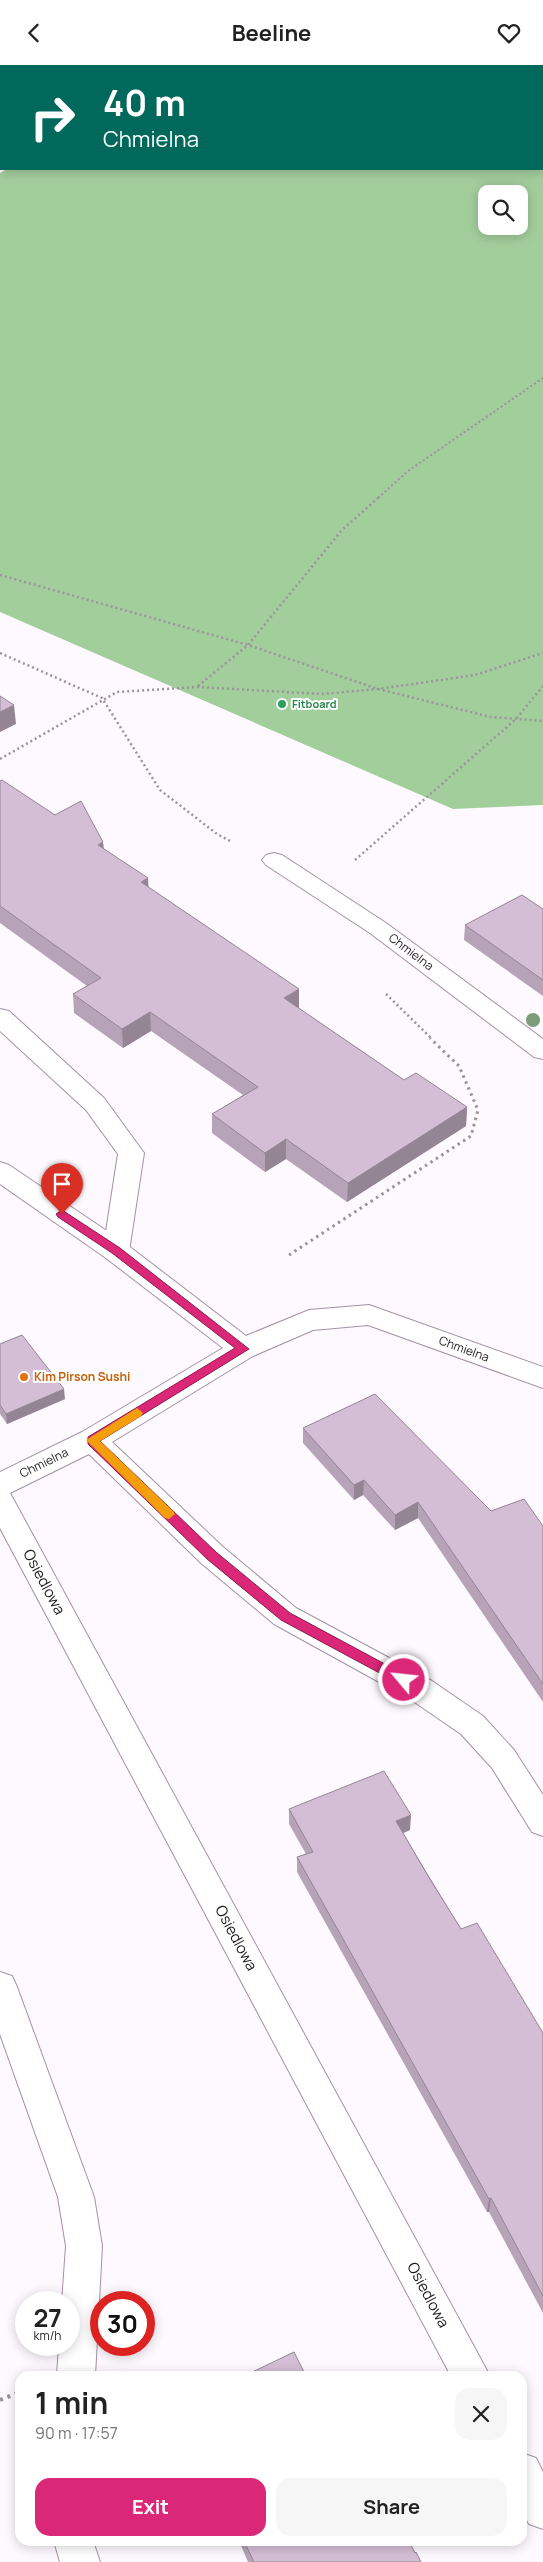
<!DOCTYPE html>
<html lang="en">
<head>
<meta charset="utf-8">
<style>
  body { margin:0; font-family:Manrope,sans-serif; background:#f6f6f6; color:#222; height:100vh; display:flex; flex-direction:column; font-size:19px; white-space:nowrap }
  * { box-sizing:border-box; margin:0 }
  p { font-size:16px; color:#767676 }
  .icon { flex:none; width:28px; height:28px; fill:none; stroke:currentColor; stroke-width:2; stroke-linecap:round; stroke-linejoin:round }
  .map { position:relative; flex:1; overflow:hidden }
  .sheet { position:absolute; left:15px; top:2306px; width:512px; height:175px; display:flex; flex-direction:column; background:#fff; border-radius:15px; box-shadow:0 2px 12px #0003 }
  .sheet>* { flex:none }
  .hud { position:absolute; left:0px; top:0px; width:544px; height:105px; box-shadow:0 2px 12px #0003; background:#00695c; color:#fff; overflow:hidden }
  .controls { position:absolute; left:478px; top:120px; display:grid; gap:10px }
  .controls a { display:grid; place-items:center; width:50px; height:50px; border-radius:10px; background:#fff; box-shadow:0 2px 12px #0003; font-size:25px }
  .speed { position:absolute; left:15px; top:2226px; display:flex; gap:10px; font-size:25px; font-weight:700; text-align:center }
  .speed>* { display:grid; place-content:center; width:65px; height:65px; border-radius:50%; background:#fff; box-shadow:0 2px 12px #0003; line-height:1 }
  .speed small { font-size:12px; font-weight:400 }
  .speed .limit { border:8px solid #d22; background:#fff; color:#111 }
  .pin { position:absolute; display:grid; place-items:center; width:42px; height:42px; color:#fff; margin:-51px -21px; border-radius:50% 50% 50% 0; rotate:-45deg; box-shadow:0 0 5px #0007 }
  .pin .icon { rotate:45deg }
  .me { position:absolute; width:55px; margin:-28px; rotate:298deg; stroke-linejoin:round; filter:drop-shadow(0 0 4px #0008) }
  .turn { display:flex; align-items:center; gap:18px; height:105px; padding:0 20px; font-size:22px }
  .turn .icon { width:65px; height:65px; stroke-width:2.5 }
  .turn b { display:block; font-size:35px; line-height:42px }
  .round { display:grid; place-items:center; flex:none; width:52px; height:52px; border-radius:15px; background:#f6f6f6 }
  .head { display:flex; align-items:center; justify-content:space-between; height:85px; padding:0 20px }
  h1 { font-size:30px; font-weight:700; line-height:38px }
  .button { display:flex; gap:10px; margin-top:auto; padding:10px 20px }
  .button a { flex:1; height:58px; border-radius:15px; background:#db2777; color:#fff; font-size:20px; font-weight:700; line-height:58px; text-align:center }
  .button a+a { background:#f6f6f6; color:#222 }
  header { display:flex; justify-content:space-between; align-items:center; height:65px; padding:0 20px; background:#fff; font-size:22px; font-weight:700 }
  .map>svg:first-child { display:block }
</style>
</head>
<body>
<header><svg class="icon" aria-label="back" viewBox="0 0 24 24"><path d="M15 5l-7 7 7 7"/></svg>Beeline<svg class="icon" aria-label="heart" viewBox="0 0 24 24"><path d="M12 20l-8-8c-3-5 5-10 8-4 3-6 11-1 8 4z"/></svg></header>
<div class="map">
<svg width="543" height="2497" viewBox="0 0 543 2497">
  <rect width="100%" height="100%" fill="#fef9fe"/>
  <path fill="#a2ce9c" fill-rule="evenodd" d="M166 0H543V740L453 744 0 547V108L7 104H542V1H164ZM486 129H519V161H486Z"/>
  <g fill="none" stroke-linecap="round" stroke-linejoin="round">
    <g stroke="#a590a6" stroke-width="2">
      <g id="service">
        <polygon points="274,788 282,790 386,858 543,974 543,994 534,992 370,868 266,800 262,795 266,790"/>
        <polygon points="0,944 9,946 104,1033 144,1088 129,1186 126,1193 116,1195 106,1193 103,1186 118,1089 86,1045 0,966"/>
      </g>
    </g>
    <g stroke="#a590a6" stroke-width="2">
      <g id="minor">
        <polygon points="0,1097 9,1100 126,1179 246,1271 309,1245 369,1240 543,1302 543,1323 368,1260 313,1265 253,1291 112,1377 223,1482 296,1543 432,1616 483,1651 514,1685 543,1730 543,1771 532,1767 492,1703 461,1669 410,1634 274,1559 201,1498 89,1389 10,1428 490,2311 451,2311 0,1463 0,1407 82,1367 223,1283 106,1193 0,1119"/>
        <polygon points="0,1907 12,1911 17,1922 94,2132 102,2181 95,2311 57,2311 59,2280 69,2280 69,2238 62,2238 66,2181 58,2132 0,1969"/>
        <polygon points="522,2388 536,2393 543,2407 543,2464 529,2459 522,2446"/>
        <polygon points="54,2476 93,2476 100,2497 60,2497"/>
      </g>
    </g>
    <g stroke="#9a949a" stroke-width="2" stroke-dasharray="2 2.5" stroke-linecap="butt">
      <polyline points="10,1 12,0"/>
      <polyline points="378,433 408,406 543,313"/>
    </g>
    <g stroke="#9a949a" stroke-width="2.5" stroke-dasharray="2 3" stroke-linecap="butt">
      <polyline points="0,510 248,580 378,624 491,652 543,656"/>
      <polyline points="0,588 102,633 160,725 217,769 232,777"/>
      <polyline points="198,621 248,580 342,465 379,432"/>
      <polyline points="0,694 117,627 198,622 322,629 378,624 475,610 543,588"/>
      <polyline points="355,795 516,654 543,621"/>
      <polyline points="386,929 432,974"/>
    </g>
    <polyline stroke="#9a949a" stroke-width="3" stroke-dasharray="2.5 4" stroke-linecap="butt" points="289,1190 471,1071 478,1045 459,1001 430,973"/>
    <polyline stroke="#9a949a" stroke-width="4" stroke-dasharray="3 5" stroke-linecap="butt" points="0,2335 20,2327"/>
    <use href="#service" fill="#fff" fill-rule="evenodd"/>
    <use href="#minor" fill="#fff" fill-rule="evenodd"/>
  </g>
  <circle fill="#7d9c7a" cx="533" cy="955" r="7"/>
  <g fill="#b6a3b7">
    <polygon points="0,716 55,750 103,777 104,784 148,823 298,943 404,1015 467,1042 466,1061 347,1137 286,1094 265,1107 212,1068 212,1049 243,1030 151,966 123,983 74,948 73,929 87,921 0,858"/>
    <polygon points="543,844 543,931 464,875 465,860"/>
    <polygon points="0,1279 65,1334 7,1359 0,1349"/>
    <polygon points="303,1363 491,1446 543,1461 543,1637 418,1453 395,1465 363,1430 354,1435 303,1378"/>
    <polygon points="289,1744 410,1765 403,1768 461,1864 543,1968 543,2248 489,2147 487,2147 297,1807 297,1792 306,1789 289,1759"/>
    <polygon points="239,2476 409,2476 415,2488 421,2497 248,2497"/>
  </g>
  <g fill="#948595">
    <polygon points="14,640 16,659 0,667 0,647"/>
    <polygon points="103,777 104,795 98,780"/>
    <polygon points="148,813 149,832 141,817"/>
    <polygon points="299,924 299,943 284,952 284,933"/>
    <polygon points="150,947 151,966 123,983 122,964"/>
    <polygon points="467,1042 466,1061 347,1137 348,1118"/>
    <polygon points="286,1074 286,1094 265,1107 265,1088"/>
    <polygon points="64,1324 65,1334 7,1359 6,1349"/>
    <polygon points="364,1415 363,1430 354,1435 354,1420"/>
    <polygon points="418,1437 418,1453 395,1465 395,1450"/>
    <polygon points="411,1750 410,1765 396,1771 396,1756"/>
    <polygon points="491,2133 489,2147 487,2147 489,2134"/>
  </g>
  <g fill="#d4bed5" stroke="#948595">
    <polygon points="0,631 14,640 0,647"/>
    <polygon points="2,715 55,750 81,736 103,777 98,780 148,813 141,817 299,924 284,933 404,1015 416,1008 467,1042 348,1118 286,1074 265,1088 212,1049 258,1022 150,947 122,964 73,929 101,913 0,841 0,716"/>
    <polygon points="522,830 543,844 543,915 465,860"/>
    <polygon points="22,1270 64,1324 6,1349 0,1340 0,1279"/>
    <polygon points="375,1329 491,1446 524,1434 543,1461 543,1619 418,1437 395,1450 364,1415 354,1420 303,1363"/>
    <polygon points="384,1706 411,1750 396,1756 428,1811 461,1864 477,1858 543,1968 543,2231 491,2133 489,2134 297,1792 313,1787 289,1744"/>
    <polygon points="294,2287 306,2311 244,2311"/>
    <polygon points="244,2476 409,2476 415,2488 416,2487 421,2497 254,2497"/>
  </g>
  <polygon fill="#db2777" stroke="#8e194d" points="62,1145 120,1183 249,1284 100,1376 216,1487 290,1548 409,1612 411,1615 409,1619 400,1619 281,1555 207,1494 88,1379 88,1372 235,1283 112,1188 58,1152 56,1149"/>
  <polygon fill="#f59e0b" points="137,1343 143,1348 141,1351 100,1376 173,1446 175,1449 169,1454 165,1453 86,1375"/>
  <circle fill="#2e9e5b" stroke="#fff" stroke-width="2" cx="282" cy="639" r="5"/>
  <circle fill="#e8710a" stroke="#fff" stroke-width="2" cx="24" cy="1312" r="5"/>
  <g text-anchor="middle" stroke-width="4" stroke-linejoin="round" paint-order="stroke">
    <g font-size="11" font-weight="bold" fill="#27864d" stroke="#fff" text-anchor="start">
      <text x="292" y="643">Fitboard</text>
    </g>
    <g font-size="12" fill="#201820" stroke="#fff">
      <text transform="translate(411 887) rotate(37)" y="4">Chmielna</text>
      <text transform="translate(464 1284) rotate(20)" y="4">Chmielna</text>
      <text transform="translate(44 1398) rotate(-26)" y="4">Chmielna</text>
    </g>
    <g font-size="12" font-weight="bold" fill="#c56008" stroke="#fff" text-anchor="start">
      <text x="34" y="1316">Kim Pirson Sushi</text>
    </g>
    <g font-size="15" fill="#201820" stroke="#fff">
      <text transform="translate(44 1517) rotate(62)" y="5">Osiedlowa</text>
      <text transform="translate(236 1873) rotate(62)" y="5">Osiedlowa</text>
      <text transform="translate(428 2230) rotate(62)" y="5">Osiedlowa</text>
    </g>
  </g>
</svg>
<div class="controls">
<a><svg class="icon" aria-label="search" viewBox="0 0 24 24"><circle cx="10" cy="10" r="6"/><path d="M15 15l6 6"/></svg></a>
</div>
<div class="speed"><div>27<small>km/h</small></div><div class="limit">30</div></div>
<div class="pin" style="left:62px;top:1149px;background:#d93025"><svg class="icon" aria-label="arrive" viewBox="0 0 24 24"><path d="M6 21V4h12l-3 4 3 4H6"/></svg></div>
<svg class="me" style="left:404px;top:1615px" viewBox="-20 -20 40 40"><circle r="17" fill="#db2777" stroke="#fff" stroke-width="3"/><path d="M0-11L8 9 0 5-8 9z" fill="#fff"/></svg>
<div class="hud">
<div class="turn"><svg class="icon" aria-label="right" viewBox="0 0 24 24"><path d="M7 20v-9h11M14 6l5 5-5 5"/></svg><div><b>40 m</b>Chmielna</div></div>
</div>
<section class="sheet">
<div class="head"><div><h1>1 min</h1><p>90 m · 17:57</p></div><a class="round"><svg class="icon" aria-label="close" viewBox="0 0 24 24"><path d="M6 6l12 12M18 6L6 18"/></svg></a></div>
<div class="button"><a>Exit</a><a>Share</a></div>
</section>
</div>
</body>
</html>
